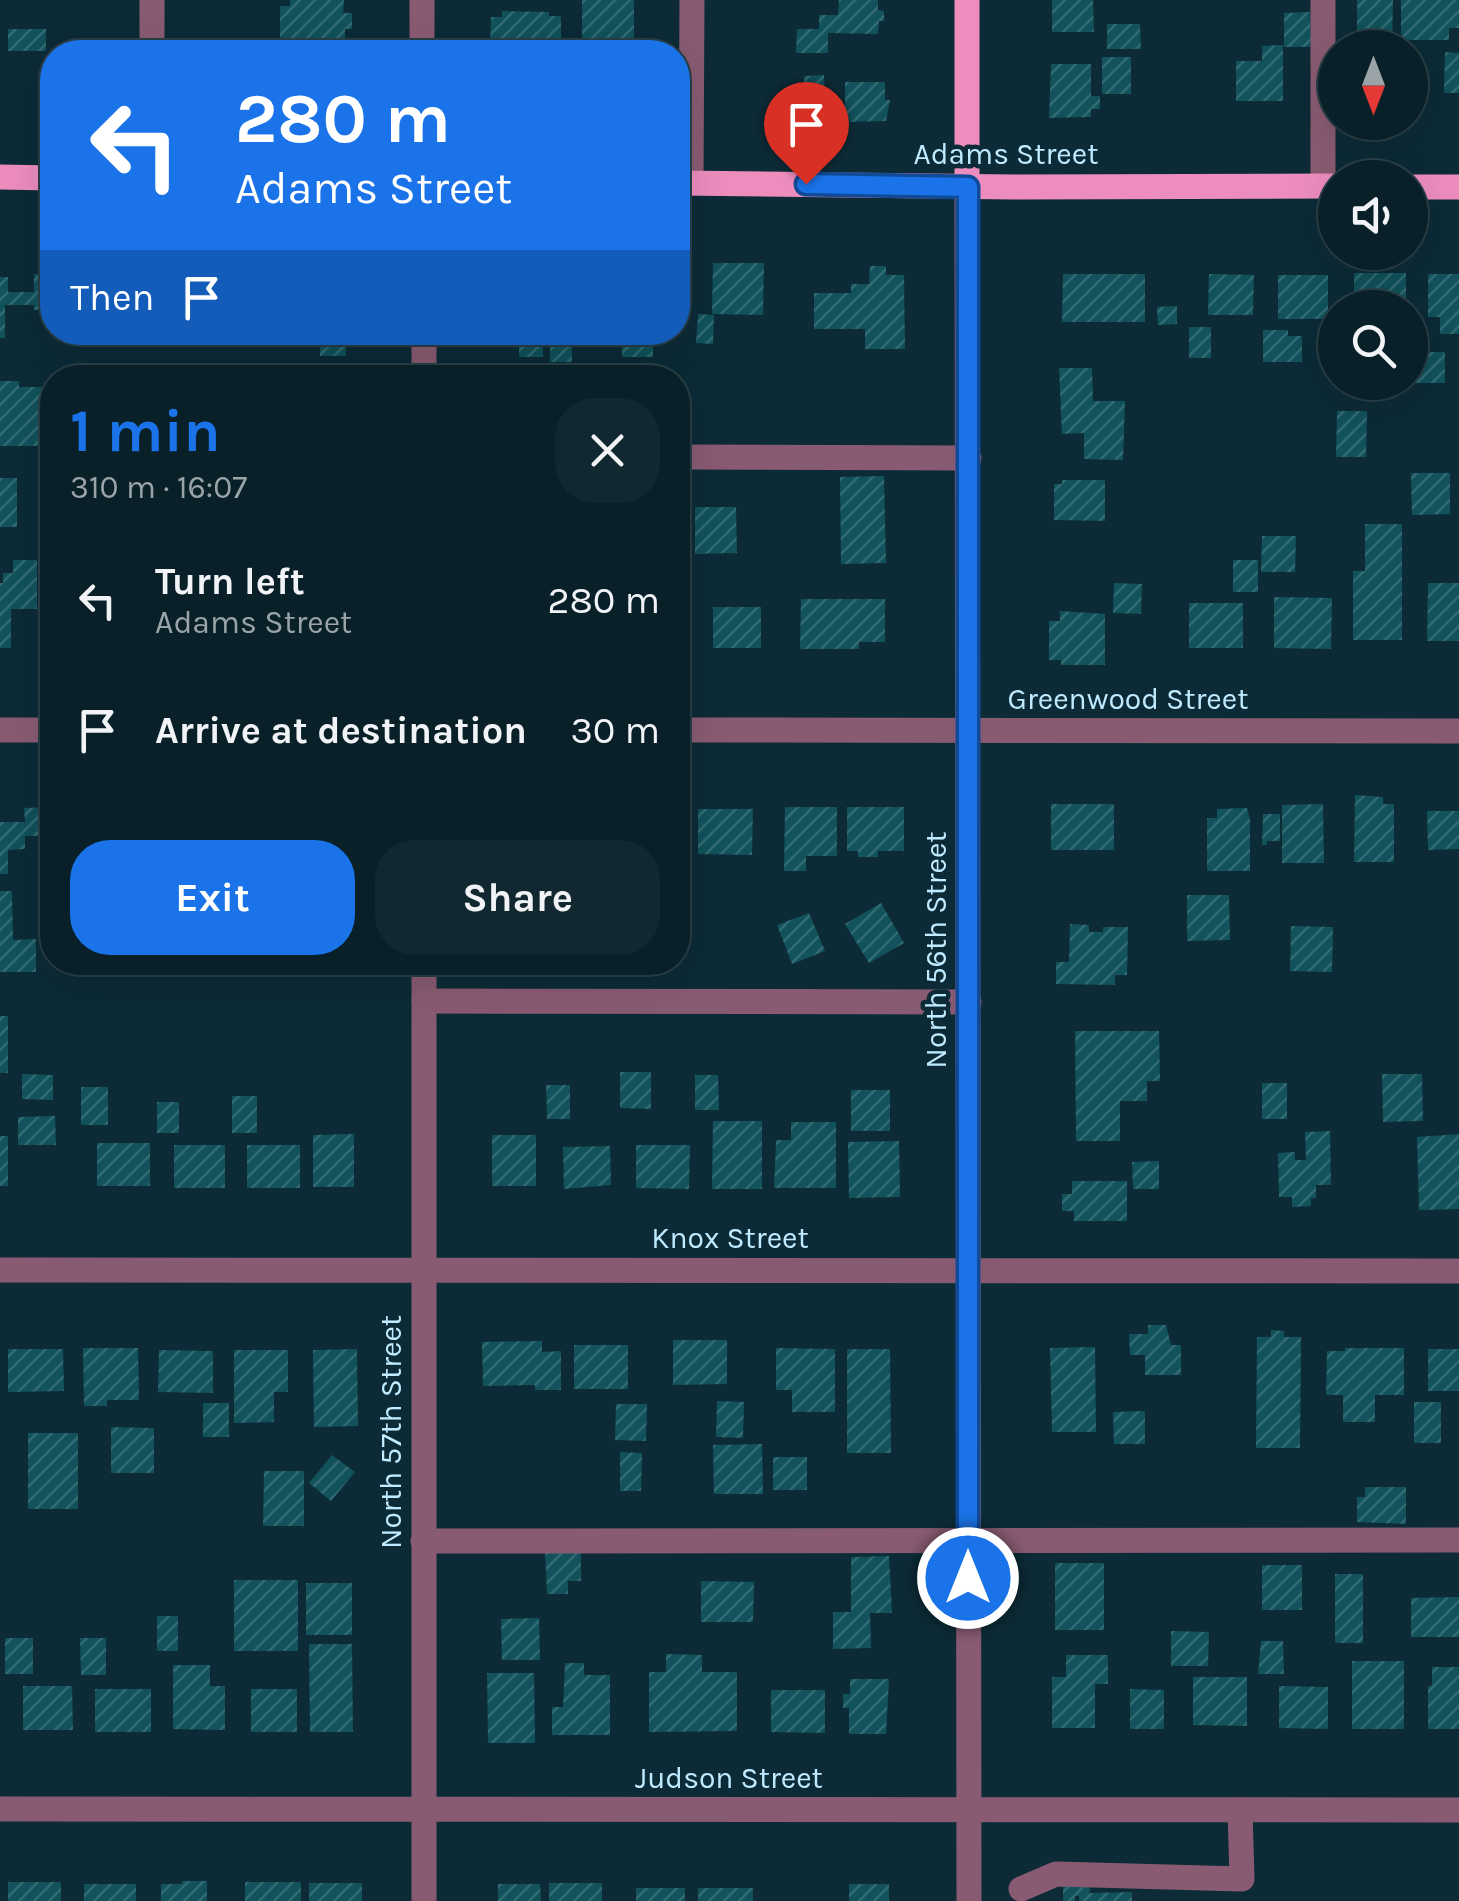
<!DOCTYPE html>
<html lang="en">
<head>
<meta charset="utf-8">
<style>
  body { margin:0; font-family:Karla,sans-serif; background:#122831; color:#f1f3f6; height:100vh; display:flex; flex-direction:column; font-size:38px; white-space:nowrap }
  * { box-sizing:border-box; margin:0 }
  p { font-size:32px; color:#99a3a8 }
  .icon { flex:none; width:55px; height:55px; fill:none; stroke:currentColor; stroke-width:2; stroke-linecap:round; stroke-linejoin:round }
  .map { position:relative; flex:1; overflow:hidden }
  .drawer { position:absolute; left:40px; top:365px; width:650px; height:610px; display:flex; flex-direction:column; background:#092029; border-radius:40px; box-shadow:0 10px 40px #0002,0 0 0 2px #293e46 }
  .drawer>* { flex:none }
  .top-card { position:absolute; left:40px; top:40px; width:650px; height:305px; border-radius:40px; box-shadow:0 10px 40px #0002,0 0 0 2px #293e46; background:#1a73e8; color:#fff; overflow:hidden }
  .needle { width:65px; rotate:180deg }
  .controls { position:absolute; left:1318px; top:30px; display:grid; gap:20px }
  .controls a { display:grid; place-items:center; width:110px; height:110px; border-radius:50%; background:#092029; box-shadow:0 10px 40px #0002,0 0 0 2px #293e46; font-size:50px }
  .pin { position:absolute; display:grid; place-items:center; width:85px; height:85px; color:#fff; margin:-102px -42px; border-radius:50% 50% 50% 0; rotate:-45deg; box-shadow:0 0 10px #0007 }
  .pin .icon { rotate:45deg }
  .me { position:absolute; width:110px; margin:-55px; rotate:0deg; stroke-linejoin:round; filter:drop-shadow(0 0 8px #0008) }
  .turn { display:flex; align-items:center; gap:35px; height:210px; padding:0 30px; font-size:45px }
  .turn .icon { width:130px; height:130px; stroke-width:2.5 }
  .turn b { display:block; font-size:70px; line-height:85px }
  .then { display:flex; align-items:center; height:95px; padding:0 30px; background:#0003; gap:20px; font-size:38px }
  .round { display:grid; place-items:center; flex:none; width:105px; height:105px; border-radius:40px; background:#122831 }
  .head { display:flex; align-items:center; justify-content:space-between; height:170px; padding:0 30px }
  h1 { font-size:60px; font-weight:700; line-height:75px; color:#1a73e8 }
  .action { display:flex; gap:20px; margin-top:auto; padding:20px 30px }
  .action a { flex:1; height:115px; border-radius:40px; background:#1a73e8; color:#fff; font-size:40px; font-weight:700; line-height:115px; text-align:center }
  .action a+a { background:#122831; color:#f1f3f6 }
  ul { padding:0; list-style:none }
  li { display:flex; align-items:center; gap:30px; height:130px; padding:0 30px }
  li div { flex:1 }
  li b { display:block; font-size:38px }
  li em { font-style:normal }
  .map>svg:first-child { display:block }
</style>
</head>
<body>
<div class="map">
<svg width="1459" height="1901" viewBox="0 0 1459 1901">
  <defs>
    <pattern id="building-hatch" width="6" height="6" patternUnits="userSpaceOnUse" patternTransform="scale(2.5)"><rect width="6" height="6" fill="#11525b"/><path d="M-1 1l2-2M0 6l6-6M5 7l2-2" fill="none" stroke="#326b74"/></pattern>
  </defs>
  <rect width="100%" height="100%" fill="#0c2b37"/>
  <g fill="url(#building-hatch)">
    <polygon points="290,0 344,0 343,13 352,13 352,29 345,29 345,48 280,48 280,6 290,6"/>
    <rect x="582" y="0" width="52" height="52"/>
    <polygon points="839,0 878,0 878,10 884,11 884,21 879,21 878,34 828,33 828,53 796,53 797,29 819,29 819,15 838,15"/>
    <polygon points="1052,0 1093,0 1094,32 1052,32"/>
    <polygon points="1357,0 1393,0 1392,48 1357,48"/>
    <polygon points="1401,0 1459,0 1459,28 1449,28 1449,40 1401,40"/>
    <polygon points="502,11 549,12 549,16 561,16 561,48 548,48 548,52 501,52 501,46 490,46 491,17 502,17"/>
    <polygon points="1310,12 1311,47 1284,47 1284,13"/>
    <polygon points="1107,24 1140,24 1141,49 1107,49"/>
    <rect x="8" y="29" width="38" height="22"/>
    <polygon points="1283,45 1283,101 1236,101 1236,61 1262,61 1262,46"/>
    <polygon points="1445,52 1459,53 1459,93 1444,93"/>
    <rect x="1102" y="57" width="29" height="37"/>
    <polygon points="1051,64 1091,64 1091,96 1100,96 1100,109 1091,109 1091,117 1049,118"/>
    <polygon points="824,75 825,107 805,107 804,76"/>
    <polygon points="845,82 885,82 885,100 890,100 886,121 845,122"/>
    <polygon points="713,263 764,263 763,315 712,314"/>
    <polygon points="870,266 886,266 886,275 904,275 905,349 865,349 865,329 814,329 814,293 851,293 851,284 869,284"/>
    <polygon points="678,271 691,271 689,313 678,313"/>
    <rect x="1354" y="273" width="52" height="35"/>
    <polygon points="34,274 52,275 52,310 34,310 34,305 5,305 5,338 0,338 0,277 8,277 8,292 34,292"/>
    <polygon points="1063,274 1145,274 1145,322 1062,322"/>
    <polygon points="1209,274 1254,275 1253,315 1208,315"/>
    <polygon points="1428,274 1459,274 1459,334 1440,334 1440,317 1428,317"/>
    <rect x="1278" y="275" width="50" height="44"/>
    <polygon points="1177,306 1177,324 1158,325 1157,307"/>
    <polygon points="698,314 714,315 713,344 696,343"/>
    <rect x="1189" y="327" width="22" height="31"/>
    <polygon points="1263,330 1288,330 1288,336 1302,336 1302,362 1263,362"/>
    <rect x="320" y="332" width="26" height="24"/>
    <rect x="519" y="332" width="24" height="25"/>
    <rect x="550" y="332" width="22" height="30"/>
    <rect x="622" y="332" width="31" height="25"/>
    <rect x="1412" y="352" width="33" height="31"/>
    <polygon points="1059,368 1092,368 1093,401 1125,401 1123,460 1084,459 1084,433 1062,434"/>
    <polygon points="0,381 19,381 19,387 48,387 49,446 0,446"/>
    <polygon points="1337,411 1367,411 1366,457 1336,457"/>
    <polygon points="1411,473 1450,473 1450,514 1412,515"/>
    <polygon points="884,476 886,563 841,564 840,477"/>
    <rect x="0" y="478" width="17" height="49"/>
    <polygon points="1062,480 1105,480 1105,521 1054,520 1054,484 1062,484"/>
    <polygon points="695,507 736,507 737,553 695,554"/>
    <polygon points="1365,524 1402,524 1402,640 1353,640 1353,571 1365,571"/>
    <polygon points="1262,536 1296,536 1295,572 1261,572"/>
    <polygon points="13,560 37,560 37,609 11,609 11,648 0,648 0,583 3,583 3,573 13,573"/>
    <rect x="1233" y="560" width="25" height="32"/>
    <polygon points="1114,583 1142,584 1141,614 1113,613"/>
    <polygon points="1428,583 1459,583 1459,641 1427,641"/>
    <polygon points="1274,597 1332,598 1331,649 1274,648"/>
    <polygon points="801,599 885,599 885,642 859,642 859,649 800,649"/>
    <rect x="1189" y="603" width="54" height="45"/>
    <polygon points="678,607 690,608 689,651 678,651"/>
    <rect x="713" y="607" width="48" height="41"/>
    <polygon points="1060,611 1105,614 1105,665 1061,665 1061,660 1049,660 1049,621 1060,621"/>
    <polygon points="1355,795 1383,797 1383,804 1394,804 1394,862 1354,862"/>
    <rect x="1051" y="804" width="63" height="46"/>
    <polygon points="1323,804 1324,863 1282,863 1282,805"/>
    <polygon points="52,807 52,836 25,836 25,849 8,850 8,874 0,874 0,822 25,822 24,808"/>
    <polygon points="785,807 837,807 837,856 806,856 806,871 784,871"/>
    <polygon points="847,807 904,807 904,851 878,851 878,857 858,857 858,851 847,851"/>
    <polygon points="1247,808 1250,819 1250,871 1207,871 1207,818 1217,818 1217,809"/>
    <polygon points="698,809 753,809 752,855 698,854"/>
    <rect x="678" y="810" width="11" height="34"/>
    <polygon points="1427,811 1459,811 1459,849 1428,850"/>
    <polygon points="1263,814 1280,814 1280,841 1267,841 1267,845 1262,845"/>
    <polygon points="0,891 12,891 13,940 36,939 36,972 0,972"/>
    <polygon points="1187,895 1229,895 1230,940 1187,941"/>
    <polygon points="881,903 904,943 869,963 845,924"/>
    <polygon points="809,913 825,951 792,964 777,925"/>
    <polygon points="1070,924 1089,925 1089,932 1103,932 1103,927 1128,927 1127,975 1115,975 1115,985 1056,984 1056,962 1069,962"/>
    <polygon points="1291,926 1333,927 1332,972 1290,971"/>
    <rect x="0" y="1016" width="8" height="57"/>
    <polygon points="1075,1031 1159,1031 1160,1081 1147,1081 1147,1101 1120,1101 1120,1141 1076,1141"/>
    <polygon points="620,1072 651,1072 651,1109 620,1108"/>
    <polygon points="22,1074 53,1075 53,1100 22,1099"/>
    <polygon points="1382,1074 1422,1074 1423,1121 1383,1122"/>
    <polygon points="695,1075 718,1075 719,1110 695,1110"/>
    <rect x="1262" y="1083" width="25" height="36"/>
    <polygon points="546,1085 570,1085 570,1119 547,1119"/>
    <rect x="81" y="1087" width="27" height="38"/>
    <rect x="851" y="1090" width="39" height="41"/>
    <rect x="232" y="1096" width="25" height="37"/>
    <rect x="157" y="1102" width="22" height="31"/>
    <polygon points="55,1116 56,1145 18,1145 18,1117"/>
    <polygon points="713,1121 762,1121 762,1189 712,1189"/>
    <polygon points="791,1122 836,1122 836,1188 774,1188 776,1140 791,1140"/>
    <polygon points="1330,1131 1331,1185 1316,1185 1316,1198 1311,1198 1311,1206 1292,1207 1292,1197 1279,1197 1278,1153 1295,1152 1295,1160 1306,1160 1305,1132"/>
    <polygon points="354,1134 354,1187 313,1187 313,1135"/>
    <polygon points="1459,1134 1459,1209 1419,1210 1417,1137"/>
    <rect x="492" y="1135" width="44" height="51"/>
    <rect x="0" y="1136" width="8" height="50"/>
    <polygon points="899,1141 900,1197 849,1198 848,1142"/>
    <rect x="97" y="1143" width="53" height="43"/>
    <rect x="174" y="1145" width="51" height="43"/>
    <rect x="247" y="1145" width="53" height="43"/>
    <polygon points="636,1145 690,1145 689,1189 636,1188"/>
    <polygon points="610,1146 611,1185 564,1189 563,1147"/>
    <polygon points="1159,1161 1159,1189 1133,1189 1132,1162"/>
    <polygon points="1072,1181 1127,1181 1127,1221 1074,1221 1074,1211 1062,1211 1062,1194 1072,1194"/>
    <polygon points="1148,1325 1166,1325 1171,1345 1181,1345 1181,1375 1145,1375 1145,1355 1130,1355 1129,1334 1148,1334"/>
    <polygon points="1271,1330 1284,1331 1284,1337 1301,1337 1300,1448 1256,1448 1257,1337 1271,1337"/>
    <polygon points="673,1340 727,1340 727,1384 673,1385"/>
    <polygon points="542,1341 542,1352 561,1351 561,1390 535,1390 535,1385 483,1386 482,1342"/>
    <rect x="574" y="1345" width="54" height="44"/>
    <polygon points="1095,1347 1096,1432 1052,1432 1050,1348"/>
    <polygon points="83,1348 138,1348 139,1400 107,1400 107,1406 84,1406"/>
    <polygon points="776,1348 835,1349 835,1412 792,1412 792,1390 776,1390"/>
    <polygon points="1345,1348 1404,1348 1404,1395 1375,1395 1375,1422 1343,1422 1343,1395 1326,1395 1327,1351 1345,1351"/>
    <polygon points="8,1349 63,1349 64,1391 8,1392"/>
    <polygon points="357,1349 358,1426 314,1427 313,1350"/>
    <polygon points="847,1349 890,1349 891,1453 847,1453"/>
    <rect x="1428" y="1349" width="31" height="42"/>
    <polygon points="159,1350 213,1351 213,1393 158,1392"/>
    <polygon points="234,1350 288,1350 288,1392 274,1392 274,1422 234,1423"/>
    <polygon points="717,1401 744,1402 743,1438 716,1437"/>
    <rect x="1414" y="1402" width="27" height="41"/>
    <rect x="203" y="1403" width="26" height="34"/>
    <polygon points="616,1404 647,1404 646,1441 615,1440"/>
    <polygon points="1145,1411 1145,1444 1114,1444 1113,1412"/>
    <polygon points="111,1427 154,1428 154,1473 111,1473"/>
    <rect x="28" y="1433" width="50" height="76"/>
    <polygon points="762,1444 763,1494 714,1494 713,1445"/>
    <polygon points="620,1452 642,1453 641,1491 620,1491"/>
    <polygon points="332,1455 355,1472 331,1501 309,1483"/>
    <rect x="773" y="1457" width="34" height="33"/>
    <polygon points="264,1471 304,1471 304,1526 263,1526"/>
    <polygon points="1365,1487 1406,1487 1406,1524 1357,1522 1357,1497 1365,1497"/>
    <polygon points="545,1551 581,1551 581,1581 568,1581 568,1594 547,1594"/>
    <polygon points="889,1556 892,1613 870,1613 871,1648 833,1649 833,1612 851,1612 851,1557"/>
    <rect x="1055" y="1563" width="49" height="67"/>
    <rect x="1262" y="1565" width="40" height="45"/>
    <rect x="1335" y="1574" width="28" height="69"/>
    <rect x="234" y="1580" width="64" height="71"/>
    <polygon points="701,1581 754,1582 753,1622 701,1622"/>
    <rect x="306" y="1583" width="46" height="52"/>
    <polygon points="1459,1597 1459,1637 1411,1637 1411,1598"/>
    <rect x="157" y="1616" width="21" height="35"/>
    <polygon points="539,1618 540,1660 502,1660 501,1619"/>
    <polygon points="1171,1631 1209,1632 1208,1666 1171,1666"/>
    <rect x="5" y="1638" width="28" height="36"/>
    <polygon points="80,1638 106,1638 106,1675 81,1675"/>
    <polygon points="1261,1641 1283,1641 1284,1674 1258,1674"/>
    <polygon points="309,1644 352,1644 353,1732 310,1732"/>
    <polygon points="666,1654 702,1655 702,1672 737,1672 737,1731 649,1732 649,1672 666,1672"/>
    <polygon points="1066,1655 1108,1655 1108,1684 1095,1684 1095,1728 1052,1728 1052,1677 1066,1677"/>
    <rect x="1352" y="1661" width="52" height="68"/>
    <polygon points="565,1663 584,1663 584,1675 610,1675 610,1735 552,1735 552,1707 563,1707"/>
    <polygon points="173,1665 210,1665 210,1686 225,1686 225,1730 173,1729"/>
    <polygon points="1432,1667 1459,1667 1459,1729 1428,1729 1428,1686 1432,1686"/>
    <polygon points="487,1673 534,1673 535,1743 488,1743"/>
    <polygon points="1193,1677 1247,1677 1247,1726 1193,1725"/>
    <polygon points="850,1679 889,1679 886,1734 849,1734 849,1708 843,1708 843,1694 850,1694"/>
    <polygon points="23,1686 72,1686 73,1730 23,1730"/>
    <polygon points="1279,1686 1328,1687 1328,1729 1279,1728"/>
    <rect x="95" y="1689" width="56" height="43"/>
    <rect x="251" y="1689" width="46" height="43"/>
    <polygon points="1130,1689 1164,1690 1164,1729 1130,1729"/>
    <polygon points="771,1690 825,1690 825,1733 771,1732"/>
    <polygon points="1063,1880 1090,1880 1090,1893 1132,1892 1132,1901 1079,1901 1079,1896 1075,1896 1075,1901 1063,1901"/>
    <polygon points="182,1881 207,1881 207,1901 161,1901 161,1884 182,1884"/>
    <rect x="8" y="1882" width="53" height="19"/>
    <rect x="245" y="1882" width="56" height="19"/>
    <rect x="309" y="1883" width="53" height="18"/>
    <rect x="549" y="1883" width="53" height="18"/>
    <rect x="84" y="1884" width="52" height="17"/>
    <polygon points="498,1884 540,1884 541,1901 498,1901"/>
    <rect x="849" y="1884" width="40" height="17"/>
    <rect x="636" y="1888" width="49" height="13"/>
    <rect x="698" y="1888" width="55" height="13"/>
  </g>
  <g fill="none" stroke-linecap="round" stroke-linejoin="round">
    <g stroke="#895b72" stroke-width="25">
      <polyline points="152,0 152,52"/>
      <polyline points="1323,0 1323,186"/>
      <polyline points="422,52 422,0"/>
      <polyline points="691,183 692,0"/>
      <polyline points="967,187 969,1901"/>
      <polyline points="424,332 424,378"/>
      <polyline points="678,457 969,458"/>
      <polyline points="0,730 52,730"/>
      <polyline points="678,730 1459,731"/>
      <polyline points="424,962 424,1901"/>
      <polyline points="424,1001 969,1002"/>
      <polyline points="0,1270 1459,1271"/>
      <polyline points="423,1541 1459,1540"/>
      <polyline points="0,1809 1459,1810"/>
      <polyline points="1021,1889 1056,1874 1242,1879 1240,1810"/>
    </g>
    <g stroke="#ec8dbe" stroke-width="25">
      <polyline points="967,0 967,187"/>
      <polyline points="0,177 52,178"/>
      <polyline points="678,183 1015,187 1335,186"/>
      <polyline points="1410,187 1459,187"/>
    </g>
  </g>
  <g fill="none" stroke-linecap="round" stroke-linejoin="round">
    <g stroke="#114b97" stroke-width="25">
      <polyline id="route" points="806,184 968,187 968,1578"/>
    </g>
    <use href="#route" stroke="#1a73e8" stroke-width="18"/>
  </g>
  <g text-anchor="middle" stroke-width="9" stroke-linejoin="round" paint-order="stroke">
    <g font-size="30" fill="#bfeaff" stroke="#0c2b37">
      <text x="1006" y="164">Adams Street</text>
      <text x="1128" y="709">Greenwood Street</text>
      <text transform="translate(936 950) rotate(-90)" y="10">North 56th Street</text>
      <text x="730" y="1248">Knox Street</text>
      <text transform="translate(391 1432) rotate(-90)" y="10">North 57th Street</text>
      <text x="729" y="1788">Judson Street</text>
    </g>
  </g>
</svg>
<div class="controls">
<a><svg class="needle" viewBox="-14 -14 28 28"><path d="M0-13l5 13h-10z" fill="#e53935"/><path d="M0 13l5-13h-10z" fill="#99a3a8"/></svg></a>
<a><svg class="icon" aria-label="sound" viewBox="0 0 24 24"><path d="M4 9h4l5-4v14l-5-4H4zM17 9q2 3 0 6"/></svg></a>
<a><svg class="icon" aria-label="search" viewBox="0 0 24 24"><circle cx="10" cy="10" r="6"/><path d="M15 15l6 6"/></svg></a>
</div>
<div class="pin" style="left:806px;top:184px;background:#d93025"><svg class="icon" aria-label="arrive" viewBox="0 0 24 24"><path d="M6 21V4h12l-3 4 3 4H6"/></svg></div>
<svg class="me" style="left:968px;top:1578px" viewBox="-20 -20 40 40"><circle r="17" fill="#1a73e8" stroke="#fff" stroke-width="3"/><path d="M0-11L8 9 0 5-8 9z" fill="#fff"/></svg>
<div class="top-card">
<div class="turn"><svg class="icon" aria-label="left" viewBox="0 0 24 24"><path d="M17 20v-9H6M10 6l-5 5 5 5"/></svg><div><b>280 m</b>Adams Street</div></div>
<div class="then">Then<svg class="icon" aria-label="arrive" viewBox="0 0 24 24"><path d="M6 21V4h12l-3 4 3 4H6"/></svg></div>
</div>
<section class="drawer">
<div class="head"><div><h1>1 min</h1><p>310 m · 16:07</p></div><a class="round"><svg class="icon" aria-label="close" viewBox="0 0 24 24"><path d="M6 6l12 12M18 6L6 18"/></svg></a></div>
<ul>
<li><svg class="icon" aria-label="left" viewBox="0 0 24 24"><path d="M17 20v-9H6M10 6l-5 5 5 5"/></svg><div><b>Turn left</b><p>Adams Street</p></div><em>280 m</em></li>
<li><svg class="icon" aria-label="arrive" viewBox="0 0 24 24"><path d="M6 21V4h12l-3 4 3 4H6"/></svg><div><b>Arrive at destination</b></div><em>30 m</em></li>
</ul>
<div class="action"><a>Exit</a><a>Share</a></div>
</section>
</div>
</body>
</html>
